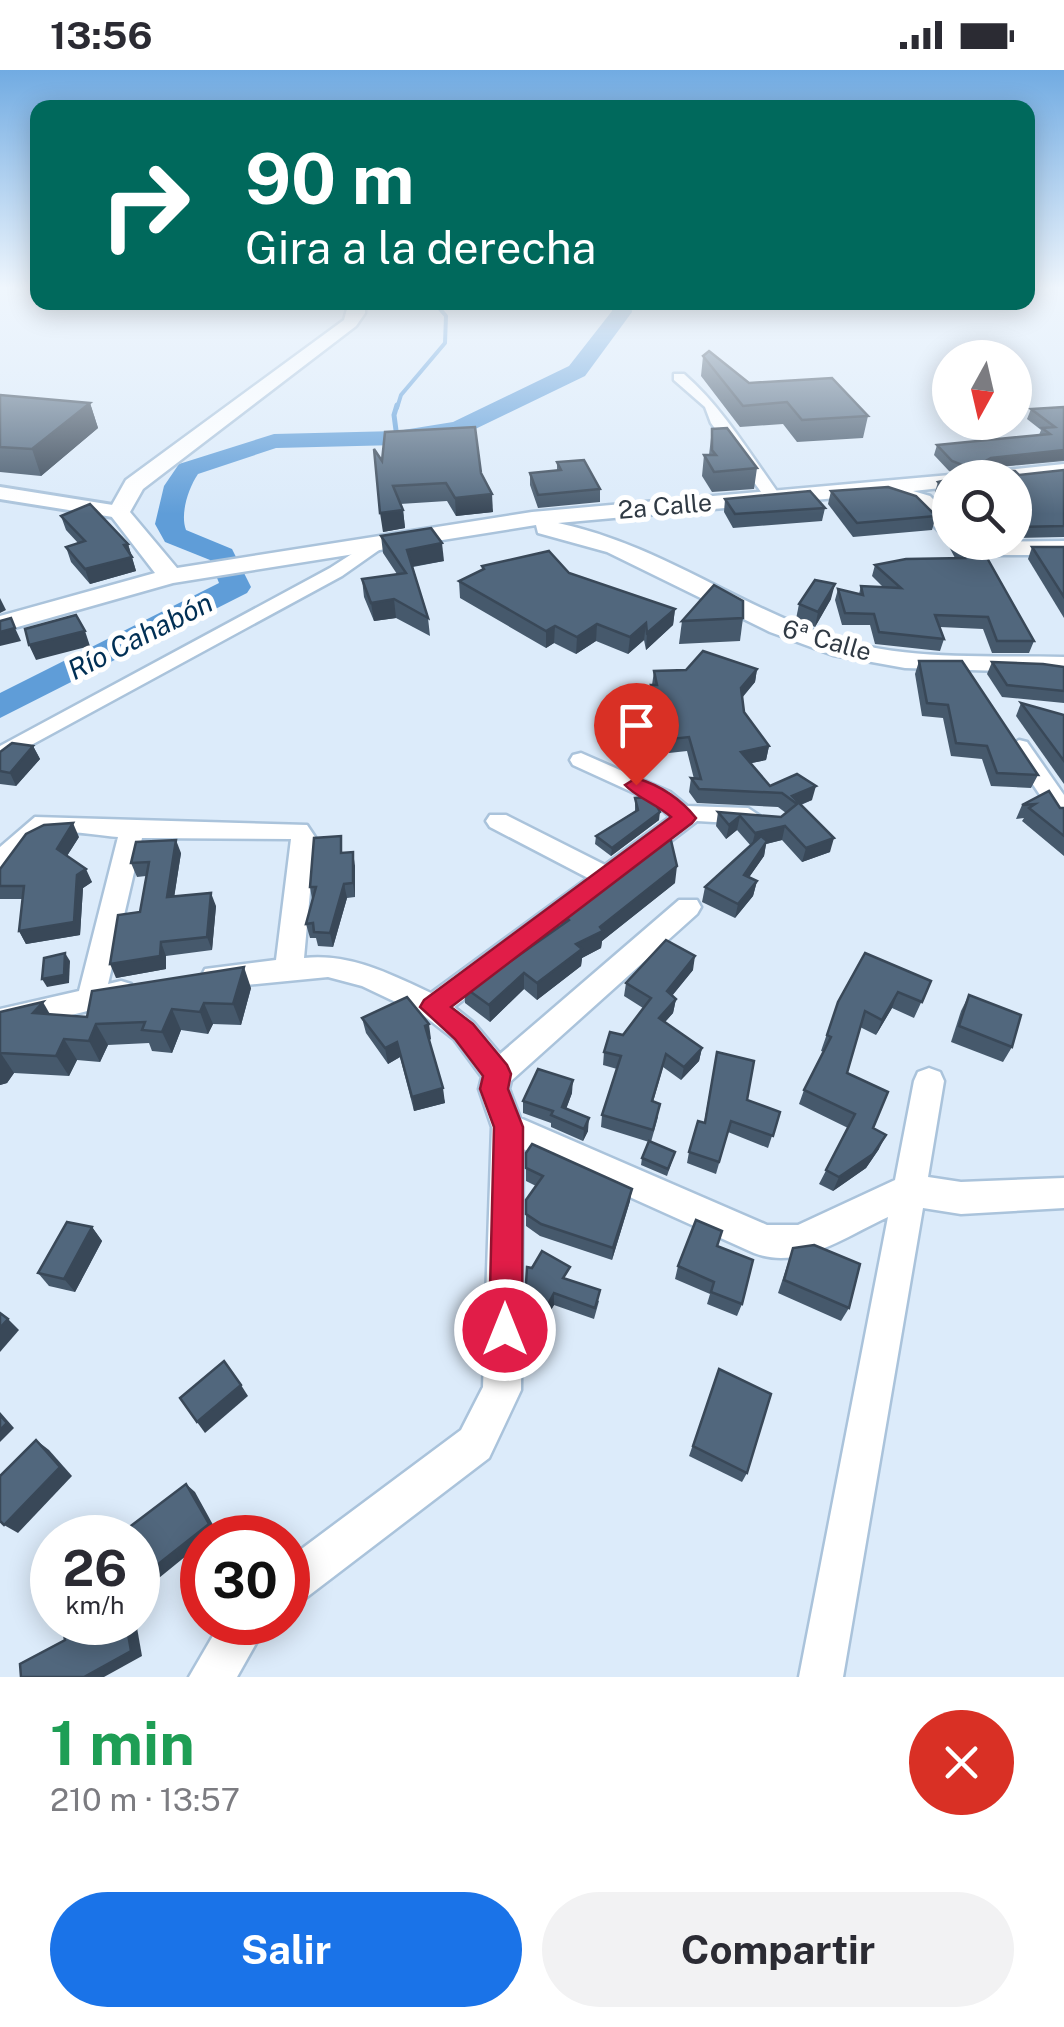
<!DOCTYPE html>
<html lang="es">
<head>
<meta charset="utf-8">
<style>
  body { margin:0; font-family:"Public Sans",sans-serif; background:#f2f2f3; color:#2b2b33; height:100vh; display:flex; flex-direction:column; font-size:38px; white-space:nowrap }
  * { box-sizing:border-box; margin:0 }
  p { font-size:32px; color:#7c7c81 }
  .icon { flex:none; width:55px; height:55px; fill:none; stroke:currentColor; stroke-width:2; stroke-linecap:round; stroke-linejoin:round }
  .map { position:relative; height:1607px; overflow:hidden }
  .sheet { display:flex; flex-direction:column; background:#fff; flex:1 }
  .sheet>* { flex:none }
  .banner { position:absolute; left:30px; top:30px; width:1005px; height:210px; border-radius:20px; box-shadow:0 5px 25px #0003; background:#00695c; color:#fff; overflow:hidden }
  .needle { width:65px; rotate:188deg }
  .controls { position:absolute; left:932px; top:270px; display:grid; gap:20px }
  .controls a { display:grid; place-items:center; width:100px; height:100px; border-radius:50%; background:#fff; box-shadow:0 5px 25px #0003; font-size:50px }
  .speed { position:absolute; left:30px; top:1445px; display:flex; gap:20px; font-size:50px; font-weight:700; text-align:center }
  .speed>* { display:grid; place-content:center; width:130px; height:130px; border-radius:50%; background:#fff; box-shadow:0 5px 25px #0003; line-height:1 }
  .speed small { font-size:25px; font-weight:400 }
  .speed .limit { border:15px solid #d22; background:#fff; color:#111 }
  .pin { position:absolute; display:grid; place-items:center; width:85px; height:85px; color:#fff; margin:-102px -42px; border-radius:50% 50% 50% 0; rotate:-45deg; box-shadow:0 0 10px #0007 }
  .pin .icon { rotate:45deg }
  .me { position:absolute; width:110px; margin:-55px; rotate:0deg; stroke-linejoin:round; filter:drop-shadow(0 0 8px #0008) }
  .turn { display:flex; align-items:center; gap:35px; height:210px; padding:0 50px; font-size:45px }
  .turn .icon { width:130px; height:130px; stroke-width:2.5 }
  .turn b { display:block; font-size:70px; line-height:85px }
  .round { display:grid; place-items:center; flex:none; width:105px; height:105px; border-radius:52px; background:#f2f2f3 }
  .overview { display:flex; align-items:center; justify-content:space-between; height:170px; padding:0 50px }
  h1 { font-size:60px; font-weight:700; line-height:75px; color:#1e9e55 }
  .action { display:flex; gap:20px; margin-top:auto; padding:20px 50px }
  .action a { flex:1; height:115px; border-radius:60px; background:#1a73e8; color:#fff; font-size:40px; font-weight:700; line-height:115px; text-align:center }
  .action a+a { background:#f2f2f3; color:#2b2b33 }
  .status { display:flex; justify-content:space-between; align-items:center; height:70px; padding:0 50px; background:#fff; direction:ltr }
  .status svg { height:28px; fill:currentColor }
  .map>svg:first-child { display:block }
</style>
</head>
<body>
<div class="status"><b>13:56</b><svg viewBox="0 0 49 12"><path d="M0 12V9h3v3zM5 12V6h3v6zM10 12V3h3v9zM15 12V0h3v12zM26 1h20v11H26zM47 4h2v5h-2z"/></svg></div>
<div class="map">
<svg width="1064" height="1607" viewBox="0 0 1064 1607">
  <rect width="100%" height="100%" fill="#dcebfa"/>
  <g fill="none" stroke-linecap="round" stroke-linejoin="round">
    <polyline stroke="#5f9dd8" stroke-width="4" points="397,338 401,325 445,273 446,246 434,232"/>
    <polyline stroke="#5f9dd8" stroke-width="5" points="397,368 394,345 397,335"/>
    <path fill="#5f9dd8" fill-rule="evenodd" d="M613 232H631L632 242 585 306 467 363 397 375 276 378 198 404C188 419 180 444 186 460L232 479 251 517 247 523 0 648V623L219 513 210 490 165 472 155 454 164 416 179 394 274 364 397 361 453 352 569 296 612 241Z"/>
    <g stroke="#aac3db" stroke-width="5">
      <g id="minor">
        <path d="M674 304H684C723 338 750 384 781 427L779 430H767L711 353 705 337 674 310Z"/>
        <polygon points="375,469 389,473 342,506 0,692 0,676 330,498"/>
        <polygon points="1019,670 1027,672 1064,725 1064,751 1056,749 1008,677"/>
        <path d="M581 683 670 722 687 736 748 738 760 746 748 754 697 751 454 937 474 953 500 984 679 830H697L701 837 697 844 511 1011 509 1019 520 1048 767 1155H798L895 1110 914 1011 918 1002 929 998 940 1002 944 1011 928 1107 961 1112 1064 1108V1138L961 1144 923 1138 843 1607H799L888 1147C846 1166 800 1201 754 1183L523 1079 521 1320 489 1388 303 1530 288 1536V1489L461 1360 483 1317 492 1057 479 1019 482 1007 454 969 423 945 362 916 328 907 215 918 205 915 201 907 205 899 276 890 291 769 142 768 108 914 121 911 131 914 135 922 131 930 0 963V939L79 921 118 767C89 765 53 754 30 774 19 784 15 797 0 802V777L35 747 307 755 315 767 304 888C350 883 390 904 431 923L588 808 490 757 486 751 490 745H506L605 795 670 747 654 732 573 695 570 690 573 685Z"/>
        <polygon points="221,1552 268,1552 237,1607 189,1607"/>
      </g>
    </g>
    <g stroke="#aac3db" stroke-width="6">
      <polygon id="tertiary" points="0,417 119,436 130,442 119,448 0,429"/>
    </g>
    <g stroke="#aac3db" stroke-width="5">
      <g id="secondary">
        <path d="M349 232H365V243L356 256 143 419 130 442 177 498 532 442 950 405 958 408H950V417L913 421 930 426 950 446V466L942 464 914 436 880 424 558 453C653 473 730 530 820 563 896 592 984 585 1064 587V603L905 598 833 585 770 562 607 482 538 463 536 455 173 513 0 562V546L155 503 108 442 126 410 344 250Z"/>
        <polygon points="1064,394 1064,406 1015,412 1015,408 978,408 988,402"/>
        <polygon points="1064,471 1064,485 997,485 964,477 961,472"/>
      </g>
    </g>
    <use href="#minor" fill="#fff" fill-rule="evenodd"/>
    <use href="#tertiary" fill="#fff" fill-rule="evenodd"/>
    <use href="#secondary" fill="#fff" fill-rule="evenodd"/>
  </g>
  <g fill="#46596c">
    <polygon points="703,286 749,313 868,346 863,368 797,372 783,354 740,357 701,306"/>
    <polygon points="0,325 90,333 98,358 41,406 0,402"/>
    <polygon points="1064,337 1064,391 988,398 985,400 1019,405 1064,400 1064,467 1015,468 1015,408 961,406 949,401 934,385 937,375 1039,365 1041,360 1027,349 1031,339"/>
    <polygon points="712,359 757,398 754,419 712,422 702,406 704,385 709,385"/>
    <polygon points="382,391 481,403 493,442 456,446 447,431 400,434 403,440 405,458 383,462"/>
    <polygon points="557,392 600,419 600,432 538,438 530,415 530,403 557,401"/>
    <polygon points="950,409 950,441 935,422 938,412"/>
    <polygon points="831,421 936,446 932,460 853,467 828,434"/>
    <polygon points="725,429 825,438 822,451 733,458 724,442"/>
    <polygon points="61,446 128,474 136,501 90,514 71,492 66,477 78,473 66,460"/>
    <polygon points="948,457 950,457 950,472 978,472 1034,571 1029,583 992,583 983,559 940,557 944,569 940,581 875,574 870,555 842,555 835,530 838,519 859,524 861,516 883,517 872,506 875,495 955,488 945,469"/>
    <polygon points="381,466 444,491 413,497 428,548 430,566 396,548 374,551 364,527 362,509 397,504 383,483"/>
    <polygon points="1032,477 1064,477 1064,548 1028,489"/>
    <polygon points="482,496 569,503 675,539 673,555 646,580 644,570 628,584 596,571 576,584 554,573 546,578 460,528 459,511 482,500"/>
    <polygon points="831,529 815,557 796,549 799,534"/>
    <polygon points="743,548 740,571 679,574 682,551"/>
    <polygon points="919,591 1038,705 1031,718 991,716 982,689 951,686 943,648 922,646 915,604"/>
    <polygon points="992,592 1064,597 1064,633 1002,627 987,604"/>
    <polygon points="757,599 755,612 742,628 744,642 769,676 766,690 751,693 770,716 812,730 801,735 830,782 802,792 782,770 766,774 764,786 749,807 757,811 753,826 735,848 702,832 705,817 751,776 737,760 726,769 716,756 718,742 781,747 786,743 778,737 697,733 689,722 691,708 694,709 687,681 669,683 650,629 654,601"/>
    <polygon points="1021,633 1064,645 1064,714 1016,646"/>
    <polygon points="33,676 40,689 16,716 0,714 0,682"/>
    <polygon points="1049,721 1060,738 1064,738 1064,786 1022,751 1024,748 1016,749 1022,735"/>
    <polygon points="635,728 659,750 611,786 595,774 596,766 635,741"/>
    <polygon points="79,767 67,786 92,812 83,818 80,865 26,874 19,861 23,829 0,829 0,799"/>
    <polygon points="343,782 355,796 355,827 347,828 333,877 318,876 316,868 310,868 306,854 312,829 310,817"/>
    <polygon points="181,783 174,827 216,836 212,880 166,886 166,899 116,908 140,842 146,806 137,807 131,793"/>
    <polygon points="675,813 602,871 601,878 582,888 581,896 537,930 524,919 490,952 465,933 464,917 498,900 562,855 562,842"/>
    <polygon points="693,900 672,926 676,929 673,943 665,952 702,978 699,991 681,1010 663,997 653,1032 658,1047 651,1072 675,1082 667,1106 641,1095 642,1088 649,1072 601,1057 602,1045 617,999 603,995 604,982 623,965 643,938 624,926 626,913"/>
    <polygon points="931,911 914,948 892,938 876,965 860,957 847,1003 873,1058 879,1079 866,1098 833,1121 819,1114 848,1058 799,1034 804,1020 824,982 821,981 838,932"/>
    <polygon points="251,918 241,955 213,954 208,964 181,960 172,983 152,981 149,973 108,975 100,992 77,990 69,1006 14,1003 7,1013 0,1015 0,942 87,947"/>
    <polygon points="969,925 1012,977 1003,992 951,972 961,941"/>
    <polygon points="362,948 431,969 429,970 445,1033 414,1041 400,987 388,994 366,963"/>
    <polygon points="717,982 747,1030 780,1042 768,1078 728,1062 716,1104 687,1093 689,1082 704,1053"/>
    <polygon points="572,1023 566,1039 588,1061 583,1071 551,1057 551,1053 523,1043 523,1031"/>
    <polygon points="526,1083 630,1131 612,1190 540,1166 526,1156 526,1130 536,1116 526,1111"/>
    <polygon points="92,1157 102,1171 75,1222 49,1216 38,1203"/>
    <polygon points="717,1176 742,1234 737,1246 707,1234 710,1224 675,1209 678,1196"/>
    <polygon points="793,1178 849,1238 841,1251 778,1223"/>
    <polygon points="532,1198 568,1210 599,1231 594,1249 554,1235 543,1253 525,1242 525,1230"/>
    <polygon points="719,1299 747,1403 742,1412 689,1386"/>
  </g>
  <g fill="#394858">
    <polygon points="90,333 98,358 41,406 32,379"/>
    <polygon points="1064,380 1064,390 988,398 976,405 980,394 991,388"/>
    <polygon points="492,424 493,442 456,446 455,428"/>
    <polygon points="403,440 405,458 383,462 380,443"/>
    <polygon points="442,473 444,491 409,497 407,480"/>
    <polygon points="128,474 136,501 90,514 85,499"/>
    <polygon points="835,514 831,529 815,557 818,542"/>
    <polygon points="0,528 6,540 0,543"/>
    <polygon points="394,529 396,548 374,551 371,533"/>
    <polygon points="675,539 673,555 646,580 647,563"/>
    <polygon points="646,553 644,570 628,584 630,567"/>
    <polygon points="597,554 596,571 576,584 577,567"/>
    <polygon points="555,556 554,573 546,578 546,561"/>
    <polygon points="15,558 21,571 0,576 0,562"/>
    <polygon points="85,561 90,576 36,590 29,575"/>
    <polygon points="757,599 755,612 738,632 741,618"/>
    <polygon points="33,676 40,689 16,716 10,703"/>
    <polygon points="769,676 766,690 738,696 741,682"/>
    <polygon points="816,716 812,730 796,736 797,734 792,726"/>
    <polygon points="660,742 659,750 611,786 612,778"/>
    <polygon points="740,746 737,760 726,769 729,755"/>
    <polygon points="73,753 79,767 63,792 57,779"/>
    <polygon points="785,756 782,770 766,774 764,786 741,819 755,763"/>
    <polygon points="834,768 830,782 802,792 806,778"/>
    <polygon points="176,770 181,783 172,841 167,827"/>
    <polygon points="353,782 355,796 355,827 353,813"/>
    <polygon points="677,796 675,813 602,871 601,878 582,888 581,896 537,930 537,913 576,874 600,857"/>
    <polygon points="86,799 92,812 83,818 80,865 26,874 19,861 77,805"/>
    <polygon points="757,811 753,826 735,848 738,834"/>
    <polygon points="344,814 347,828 333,877 330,863"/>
    <polygon points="211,823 216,836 212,880 207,867"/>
    <polygon points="161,872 166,886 166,899 116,908 110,894"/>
    <polygon points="65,883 70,891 69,913 47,917 42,909"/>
    <polygon points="695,886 693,900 665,934 667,921"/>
    <polygon points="244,897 251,918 241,955 233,934"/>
    <polygon points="524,903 524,919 490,952 489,935"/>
    <polygon points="898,922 892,938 876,965 882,950"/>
    <polygon points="676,929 673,943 657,961 659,948"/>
    <polygon points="43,932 55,953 33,943"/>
    <polygon points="204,933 213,954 208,964 200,942"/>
    <polygon points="172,939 181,960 172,983 162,962"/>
    <polygon points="96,954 108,975 100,992 89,971"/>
    <polygon points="429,954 431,969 427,971 425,956"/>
    <polygon points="64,969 77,990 69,1006 56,986"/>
    <polygon points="397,972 400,987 388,994 385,978"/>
    <polygon points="702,978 699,991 681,1010 684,997"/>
    <polygon points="0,982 14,1003 7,1013 0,1015"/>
    <polygon points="573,1010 572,1023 562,1050 562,1037"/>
    <polygon points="443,1018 445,1033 414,1041 412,1027"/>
    <polygon points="589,1048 588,1061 583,1071 584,1059"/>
    <polygon points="886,1065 879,1079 866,1098 833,1121 839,1107"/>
    <polygon points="632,1119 630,1131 612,1190 613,1178"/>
    <polygon points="92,1157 102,1171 75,1222 64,1209"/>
    <polygon points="554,1223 554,1235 543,1253 544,1242"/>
    <polygon points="8,1249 19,1260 0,1282 0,1258"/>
    <polygon points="241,1315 248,1326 205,1363 197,1352"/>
    <polygon points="0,1342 14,1358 0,1372"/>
    <polygon points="36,1370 49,1380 72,1406 18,1463 4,1455"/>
    <polygon points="186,1414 195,1422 217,1462 209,1468 202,1468 202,1473 138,1525 138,1510"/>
    <polygon points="126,1552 136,1552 142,1586 104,1607 84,1607"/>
  </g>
  <g fill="#51677d" stroke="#394858" stroke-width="2.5">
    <polygon points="709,281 749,313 832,308 868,346 802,350 787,332 743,336 703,286"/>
    <polygon points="0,325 90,333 32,379 0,377"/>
    <polygon points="1064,337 1064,380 991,388 980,394 979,400 1015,401 1019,405 1064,400 1064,456 1015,457 1015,408 955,408 969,404 965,396 952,391 937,375 1050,364 1042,358 1055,357 1031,339"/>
    <polygon points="475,357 481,403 492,424 455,428 446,413 393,416 403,440 380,443 374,379 382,391 385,362"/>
    <polygon points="727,358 757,398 714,402 704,385 716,385 712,380 712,359"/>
    <polygon points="584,390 600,419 538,425 530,403 561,400 557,392"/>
    <polygon points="950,409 950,426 938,412"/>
    <polygon points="888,417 916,426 936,446 857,453 831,421"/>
    <polygon points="810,421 825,438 735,444 725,429"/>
    <polygon points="90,434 128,474 124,475 132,487 85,499 66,477 85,471 61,446"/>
    <polygon points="431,458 442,473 407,480 428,548 394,529 371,533 362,509 406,503 381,466"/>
    <polygon points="957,472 978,472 1034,571 997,571 988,547 935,545 944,569 879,562 874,544 845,543 838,519 863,525 861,516 901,518 875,495 906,489 965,488"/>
    <polygon points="1032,477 1064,477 1064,527"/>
    <polygon points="549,481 569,503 675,539 647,563 646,553 630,567 597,554 577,567 555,556 546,561 459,511 484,499 482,496"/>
    <polygon points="815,510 835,514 818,542 799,534"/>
    <polygon points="714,515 743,531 743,548 682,551"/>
    <polygon points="76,545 85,561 29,575 25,559"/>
    <polygon points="11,548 15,558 0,562 0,551"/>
    <polygon points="703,581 757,599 741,618 744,642 769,676 741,682 770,716 797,704 816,716 792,726 834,768 806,778 785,756 755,763 740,746 729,755 718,742 781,747 797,734 782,723 699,719 691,708 701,709 689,667 671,669 651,615 657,615 654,601 686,600"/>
    <polygon points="919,591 962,591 1038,705 997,703 987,676 956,673 948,635 927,633"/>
    <polygon points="992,592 1043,594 1064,597 1064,621 1007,615"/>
    <polygon points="1021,633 1064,645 1064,691"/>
    <polygon points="12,673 33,676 10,703 0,701 0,682"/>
    <polygon points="1049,721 1060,738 1064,738 1064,766 1029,738 1035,734 1022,735"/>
    <polygon points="652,727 660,742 612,778 596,766 638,740 635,728"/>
    <polygon points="73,753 57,779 86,799 77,805 74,852 19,861 24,816 0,816 0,799 26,764 44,755"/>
    <polygon points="669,762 677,796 600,857 603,861 576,874 582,879 537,913 524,903 489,935 464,917 491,896 498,900 569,850 562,842"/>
    <polygon points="341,766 341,783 353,782 353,813 344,814 330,863 314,862 313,853 306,854 316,817 310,817 314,768"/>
    <polygon points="761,766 767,771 744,805 757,811 738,834 705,817"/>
    <polygon points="176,770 167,827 211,823 207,867 161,872 160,886 110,894 118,845 140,842 149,792 131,793 136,772"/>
    <polygon points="666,870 695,886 667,921 676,929 659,948 702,978 684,997 666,984 652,1031 660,1034 653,1060 602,1045 621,986 604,982 610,962 623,965 651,928 626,913"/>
    <polygon points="65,883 64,905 42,909 44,888"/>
    <polygon points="865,883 931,911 922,932 898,922 882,950 865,941 847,1003 888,1022 873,1058 886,1065 873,1084 839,1107 826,1100 855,1044 804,1020 831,967 827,965 838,932"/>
    <polygon points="244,897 233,934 204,933 200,942 172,939 162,962 142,960 145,952 96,954 89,971 64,969 56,986 0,983 0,942 43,932 33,943 87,947 92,921"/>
    <polygon points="969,925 1021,945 1012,977 959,956"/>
    <polygon points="407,927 429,954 425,956 443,1018 412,1027 397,972 385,978 362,948"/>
    <polygon points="717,982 754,991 747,1030 780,1042 773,1066 731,1051 719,1092 689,1082 698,1051 705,1053"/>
    <polygon points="538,999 573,1010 562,1037 589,1048 584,1059 551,1045 553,1041 523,1031"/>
    <polygon points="649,1071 675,1082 668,1099 642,1088"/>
    <polygon points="532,1074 632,1119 613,1178 541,1154 526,1144 526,1130 543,1106 526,1098 526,1083"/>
    <polygon points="696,1150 722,1161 717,1176 753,1190 742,1234 711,1222 714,1212 678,1196"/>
    <polygon points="67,1152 92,1157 64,1209 38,1203"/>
    <polygon points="814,1175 860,1194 849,1238 784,1210 793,1178"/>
    <polygon points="542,1181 570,1197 563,1208 600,1220 595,1238 554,1223 544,1242 525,1230 527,1197 532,1198"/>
    <polygon points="0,1243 8,1249 0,1258"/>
    <polygon points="224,1291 241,1315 197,1352 180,1328"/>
    <polygon points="719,1299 771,1324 747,1403 693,1376"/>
    <polygon points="0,1345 7,1353 0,1360"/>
    <polygon points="36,1370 60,1397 4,1455 0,1451 0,1406"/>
    <polygon points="186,1414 209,1454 138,1510 138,1468 115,1468"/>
    <polygon points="62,1552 126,1552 131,1581 84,1607 21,1607 20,1594 65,1570"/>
  </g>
  <linearGradient id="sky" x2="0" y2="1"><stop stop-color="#71abe2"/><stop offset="0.49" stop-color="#eff6fd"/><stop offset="1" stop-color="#eff6fd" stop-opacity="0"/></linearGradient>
  <rect width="1064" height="444" fill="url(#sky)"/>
  <path fill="#e11d48" stroke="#92132f" stroke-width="2.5" d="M636 708C659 715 680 728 696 748L692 753 451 937 473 954 507 995 511 1004 508 1019 523 1057 522 1260 517 1272 505 1277 494 1272 489 1260 494 1057 480 1019 483 1006 455 969 420 937 424 930 671 747C657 734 637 728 625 715Z"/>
  <g text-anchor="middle" stroke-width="10" stroke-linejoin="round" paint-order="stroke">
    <g font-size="25" fill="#303a44" stroke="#fff">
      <text transform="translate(665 436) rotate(-5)" y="9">2a Calle</text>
      <text transform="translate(827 570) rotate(16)" y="9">6ª Calle</text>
    </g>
    <g font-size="28" font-style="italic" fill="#002f54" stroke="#fff">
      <text transform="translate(140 566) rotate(-27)" y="10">Río Cahabón</text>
    </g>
  </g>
</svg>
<div class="controls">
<a><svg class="needle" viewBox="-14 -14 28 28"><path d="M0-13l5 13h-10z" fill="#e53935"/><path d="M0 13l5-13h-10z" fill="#7c7c81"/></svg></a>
<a><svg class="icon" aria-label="search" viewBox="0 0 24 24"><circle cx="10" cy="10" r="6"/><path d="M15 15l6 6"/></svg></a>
</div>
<div class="speed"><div>26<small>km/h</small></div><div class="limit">30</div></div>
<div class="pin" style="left:636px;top:715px;background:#d93025"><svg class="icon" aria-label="arrive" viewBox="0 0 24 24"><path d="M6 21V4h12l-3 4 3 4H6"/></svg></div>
<svg class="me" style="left:505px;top:1260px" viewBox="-20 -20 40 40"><circle r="17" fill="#e11d48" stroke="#fff" stroke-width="3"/><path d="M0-11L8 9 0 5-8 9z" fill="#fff"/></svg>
<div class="banner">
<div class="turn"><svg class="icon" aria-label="right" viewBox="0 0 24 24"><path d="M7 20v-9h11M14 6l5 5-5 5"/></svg><div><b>90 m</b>Gira a la derecha</div></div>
</div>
</div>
<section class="sheet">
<div class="overview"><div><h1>1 min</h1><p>210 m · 13:57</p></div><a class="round" style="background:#d93025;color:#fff"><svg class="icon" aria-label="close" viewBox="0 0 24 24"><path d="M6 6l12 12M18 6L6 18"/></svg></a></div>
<div class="action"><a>Salir</a><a>Compartir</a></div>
</section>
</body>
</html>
